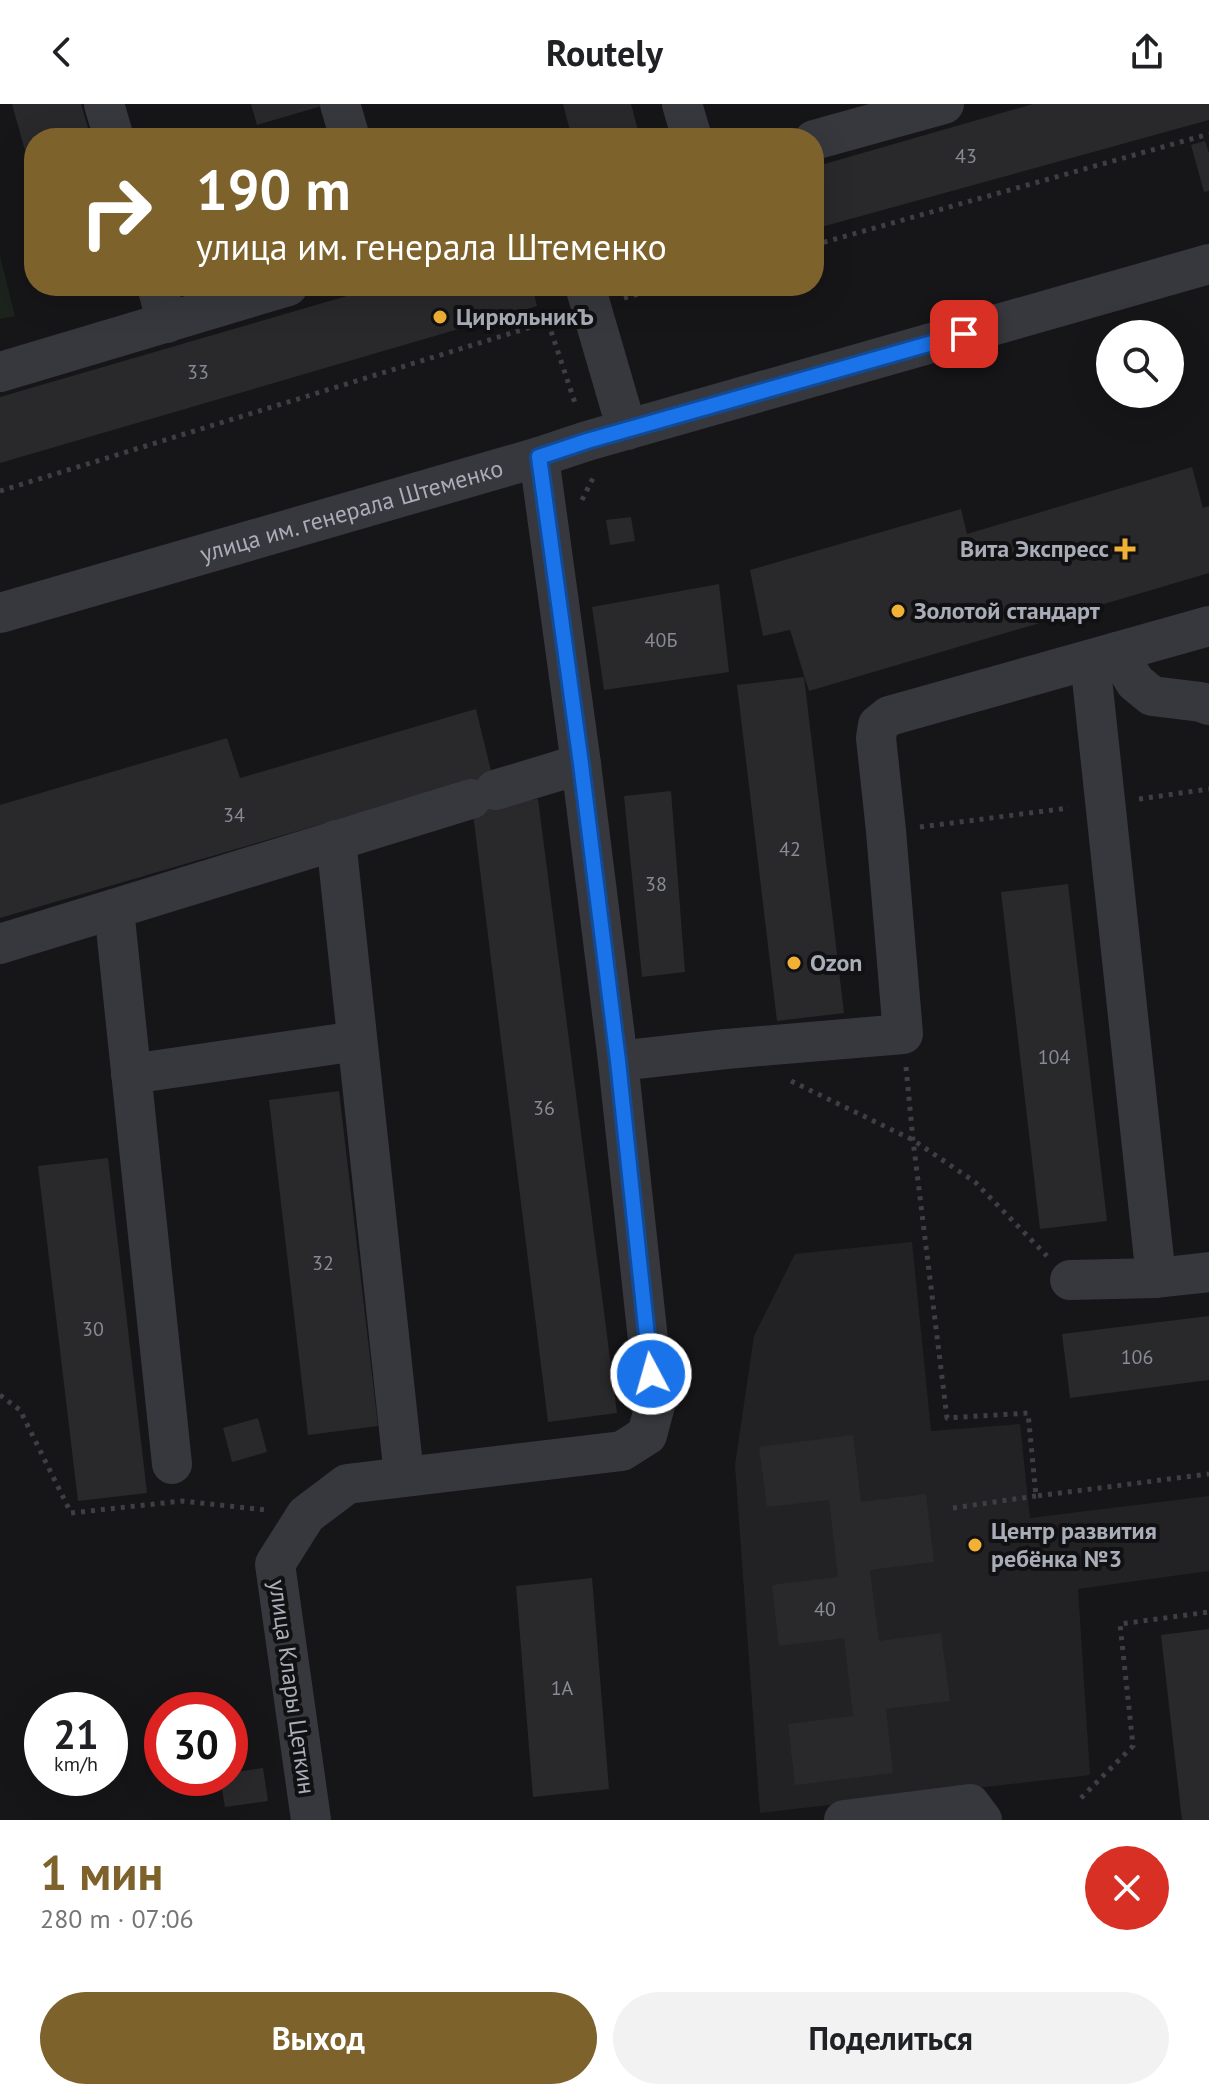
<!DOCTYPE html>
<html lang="ru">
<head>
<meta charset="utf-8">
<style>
  body { margin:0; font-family:"PT Sans",sans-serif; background:#f2f2f2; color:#202124; height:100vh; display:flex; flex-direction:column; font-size:30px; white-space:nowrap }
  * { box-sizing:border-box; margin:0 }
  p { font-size:26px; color:#757577 }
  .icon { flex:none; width:44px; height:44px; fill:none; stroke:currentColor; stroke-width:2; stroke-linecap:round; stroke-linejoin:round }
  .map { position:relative; height:1716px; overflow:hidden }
  .drawer { display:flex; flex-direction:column; background:#fff; flex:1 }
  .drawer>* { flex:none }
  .hud { position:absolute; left:24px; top:24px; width:800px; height:168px; border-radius:32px; box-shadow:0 8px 32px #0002; background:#7e622b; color:#fff; overflow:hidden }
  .controls { position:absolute; left:1096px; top:216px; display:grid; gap:16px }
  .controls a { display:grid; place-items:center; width:88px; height:88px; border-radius:50%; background:#fff; box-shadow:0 8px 32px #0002; font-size:40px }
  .speed { position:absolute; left:24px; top:1588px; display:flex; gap:16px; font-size:40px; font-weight:700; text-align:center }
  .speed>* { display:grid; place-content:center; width:104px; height:104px; border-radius:50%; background:#fff; box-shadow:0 8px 32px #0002; line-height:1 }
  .speed small { font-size:20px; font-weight:400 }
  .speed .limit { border:12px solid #d22; background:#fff; color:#111 }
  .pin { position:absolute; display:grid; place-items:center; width:68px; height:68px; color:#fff; margin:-34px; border-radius:16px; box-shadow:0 4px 12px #0006 }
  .me { position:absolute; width:88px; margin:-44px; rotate:354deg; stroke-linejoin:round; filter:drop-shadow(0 0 6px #0008) }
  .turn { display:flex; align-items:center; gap:28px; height:168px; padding:0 40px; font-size:36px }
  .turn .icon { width:104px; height:104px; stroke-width:2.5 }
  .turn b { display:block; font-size:56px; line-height:68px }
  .round { display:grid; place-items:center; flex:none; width:84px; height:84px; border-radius:42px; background:#f2f2f2 }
  .overview { display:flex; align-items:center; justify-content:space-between; height:136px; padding:0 40px }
  h1 { font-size:48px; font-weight:600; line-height:60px; color:#7e622b }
  .action { display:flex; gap:16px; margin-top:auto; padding:16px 40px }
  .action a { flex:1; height:92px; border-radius:48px; background:#7e622b; color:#fff; font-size:32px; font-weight:600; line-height:92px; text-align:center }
  .action a+a { background:#f2f2f2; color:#202124 }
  header { display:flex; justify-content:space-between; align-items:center; height:104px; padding:0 40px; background:#fff; font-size:36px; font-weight:600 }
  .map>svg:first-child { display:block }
</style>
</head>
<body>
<header><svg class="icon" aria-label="back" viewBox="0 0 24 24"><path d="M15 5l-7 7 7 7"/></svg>Routely<svg class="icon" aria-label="share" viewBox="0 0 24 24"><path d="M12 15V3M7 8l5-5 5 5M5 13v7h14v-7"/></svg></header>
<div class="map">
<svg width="1209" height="1716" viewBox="0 0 1209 1716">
  <rect width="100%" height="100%" fill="#161618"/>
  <polygon fill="#222225" points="912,1138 931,1327 1020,1320 1030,1414 1209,1392 1209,1467 1078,1485 1090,1671 760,1709 735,1361 754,1232 795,1150"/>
  <polygon fill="#1c231d" points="0,152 15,212 0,215"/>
  <g fill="#29292c">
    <polygon points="12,0 81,0 91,34 34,34 33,75"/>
    <polygon points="251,0 325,0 325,1 257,21"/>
    <polygon points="563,0 631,0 640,34 572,34"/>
    <polygon points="1033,0 1209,0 1209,16 814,125 814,63"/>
    <polygon points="1205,37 1209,49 1209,87 1204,88 1191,41"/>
    <polygon points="381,182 532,182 537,202 0,359 0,293"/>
    <polygon points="1192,363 1203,404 1209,402 1209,469 809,587 790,526 763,532 750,466 961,405 967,430"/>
    <polygon points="631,413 635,437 610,441 606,416"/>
    <polygon points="719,480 729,568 604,586 592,503"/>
    <polygon points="804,573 844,909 777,917 737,581"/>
    <polygon points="476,605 499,700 538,695 617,1309 548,1318 469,677 0,814 0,701 227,634 240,674"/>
    <polygon points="671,687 685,868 642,873 624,692"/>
    <polygon points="1068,780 1107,1117 1040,1125 1001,788"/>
    <polygon points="339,987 378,1322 308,1331 269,996"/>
    <polygon points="108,1054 147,1389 78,1397 38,1062"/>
    <polygon points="1209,1212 1209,1276 1070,1294 1062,1230"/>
    <polygon points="258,1314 267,1348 232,1358 223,1324"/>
    <polygon points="853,1331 861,1398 926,1390 934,1458 870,1466 879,1537 941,1529 950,1597 886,1605 893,1669 795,1681 788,1620 853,1612 844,1534 779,1542 772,1481 838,1473 829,1396 767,1403 759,1343"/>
    <polygon points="592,1474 609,1685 533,1693 516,1482"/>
    <polygon points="1209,1525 1209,1716 1182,1716 1161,1531"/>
    <polygon points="263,1664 268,1697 225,1703 220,1674 230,1674 230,1669"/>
  </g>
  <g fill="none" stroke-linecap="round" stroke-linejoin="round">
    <g stroke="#3d3f44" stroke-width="5" stroke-dasharray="4 6" stroke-linecap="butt">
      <polyline points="814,141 1209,30"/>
      <polyline points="624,194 668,182"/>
      <polyline points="548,218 576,302"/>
      <polyline points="0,387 557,215"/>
      <polyline points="582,396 594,372"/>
      <polyline points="1139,695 1209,685"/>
      <polyline points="920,723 1069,704"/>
      <polyline points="906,963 913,1036 947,1314 1028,1309 1036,1392 1209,1370"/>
      <polyline points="791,977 913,1036 975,1078 1047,1152"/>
      <polyline points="0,1291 20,1306 71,1409 182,1397 266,1406"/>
      <polyline points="953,1404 1036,1392"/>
      <polyline points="1081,1694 1133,1642 1120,1520 1209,1508"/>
    </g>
    <g stroke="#37383d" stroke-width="40">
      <polyline points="104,0 114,34"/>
      <polyline points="340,0 350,34"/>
      <polyline points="682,0 692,34"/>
      <polyline points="814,36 944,0"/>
      <polyline points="157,182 167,219"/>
      <polyline points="585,182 627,326"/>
      <polyline points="0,268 288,182"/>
      <path id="s1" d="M0 509 539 353 587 337 1209 160"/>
      <polyline points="1117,548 1135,578 1152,592 1201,598 1209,601"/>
      <polyline points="1090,556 1156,1174"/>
      <polyline points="495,686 581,660"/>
      <polyline points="336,736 404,1372"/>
      <polyline points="114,805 172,1360"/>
      <polyline points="0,840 471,695"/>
      <polyline points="618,957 726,945 903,930 886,727 876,634 878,621 889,612 1209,522"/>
      <polyline points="131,970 357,937"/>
      <polyline points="1070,1176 1156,1174 1209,1168"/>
      <polyline points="311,1716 275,1460 306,1411 347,1380 622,1347 647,1331 655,1301 618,957 581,660 539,353"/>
      <polyline points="844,1716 970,1700 982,1716"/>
    </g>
  </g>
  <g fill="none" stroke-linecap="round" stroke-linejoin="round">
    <g stroke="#114b97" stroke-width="20">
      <polyline id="route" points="651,1270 618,957 581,660 539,353 587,337 964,230"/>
    </g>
    <use href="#route" stroke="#1a73e8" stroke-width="14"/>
  </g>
  <g fill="#f2b134" stroke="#111113" stroke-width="3">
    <circle cx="440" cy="213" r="8"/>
    <path d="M1121 433h8v8h8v8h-8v8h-8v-8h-8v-8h8z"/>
    <circle cx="898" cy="507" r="8"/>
    <circle cx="794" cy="859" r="8"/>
    <circle cx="975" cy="1441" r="8"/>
  </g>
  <g text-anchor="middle" stroke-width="8" stroke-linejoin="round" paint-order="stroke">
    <g font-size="20" fill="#888b94">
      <text x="966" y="59">43</text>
      <text x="198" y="275">33</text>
      <text x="661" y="543">40Б</text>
      <text x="234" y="718">34</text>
      <text x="790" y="752">42</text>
      <text x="656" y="787">38</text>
      <text x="1054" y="960">104</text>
      <text x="544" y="1011">36</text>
      <text x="323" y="1166">32</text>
      <text x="93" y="1232">30</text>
      <text x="1137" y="1260">106</text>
      <text x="825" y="1512">40</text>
      <text x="562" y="1591">1А</text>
    </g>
    <g font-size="24" font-weight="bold" fill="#a8adb8" stroke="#111113" text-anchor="start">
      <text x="456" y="221">ЦирюльникЪ</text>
      <text x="1109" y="453" text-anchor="end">Вита Экспресс</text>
      <text x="914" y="515">Золотой стандарт</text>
      <text x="810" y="867">Ozon</text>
      <text x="991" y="1435">Центр развития<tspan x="991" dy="28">ребёнка №3</tspan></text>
    </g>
    <g font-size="24" fill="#a8adb8" stroke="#111113">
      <text dy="8" stroke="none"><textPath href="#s1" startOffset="366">улица им. генерала Штеменко</textPath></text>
      <text transform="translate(292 1583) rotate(82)" y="8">улица Клары Цеткин</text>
    </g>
  </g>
</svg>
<div class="controls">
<a><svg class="icon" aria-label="search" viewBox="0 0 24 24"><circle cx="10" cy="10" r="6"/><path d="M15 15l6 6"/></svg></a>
</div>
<div class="speed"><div>21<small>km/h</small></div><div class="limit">30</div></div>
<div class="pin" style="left:964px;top:230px;background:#d93025"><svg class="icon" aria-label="arrive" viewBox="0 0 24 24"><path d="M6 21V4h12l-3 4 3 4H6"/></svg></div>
<svg class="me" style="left:651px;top:1270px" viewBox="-20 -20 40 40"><circle r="17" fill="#1a73e8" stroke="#fff" stroke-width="3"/><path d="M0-11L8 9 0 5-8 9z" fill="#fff"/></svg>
<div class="hud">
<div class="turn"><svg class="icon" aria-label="right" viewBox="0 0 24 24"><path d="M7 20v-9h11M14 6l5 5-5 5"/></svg><div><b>190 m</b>улица им. генерала Штеменко</div></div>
</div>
</div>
<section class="drawer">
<div class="overview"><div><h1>1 мин</h1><p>280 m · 07:06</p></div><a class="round" style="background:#d93025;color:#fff"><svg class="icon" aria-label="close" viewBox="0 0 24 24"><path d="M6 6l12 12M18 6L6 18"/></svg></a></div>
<div class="action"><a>Выход</a><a>Поделиться</a></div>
</section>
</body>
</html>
